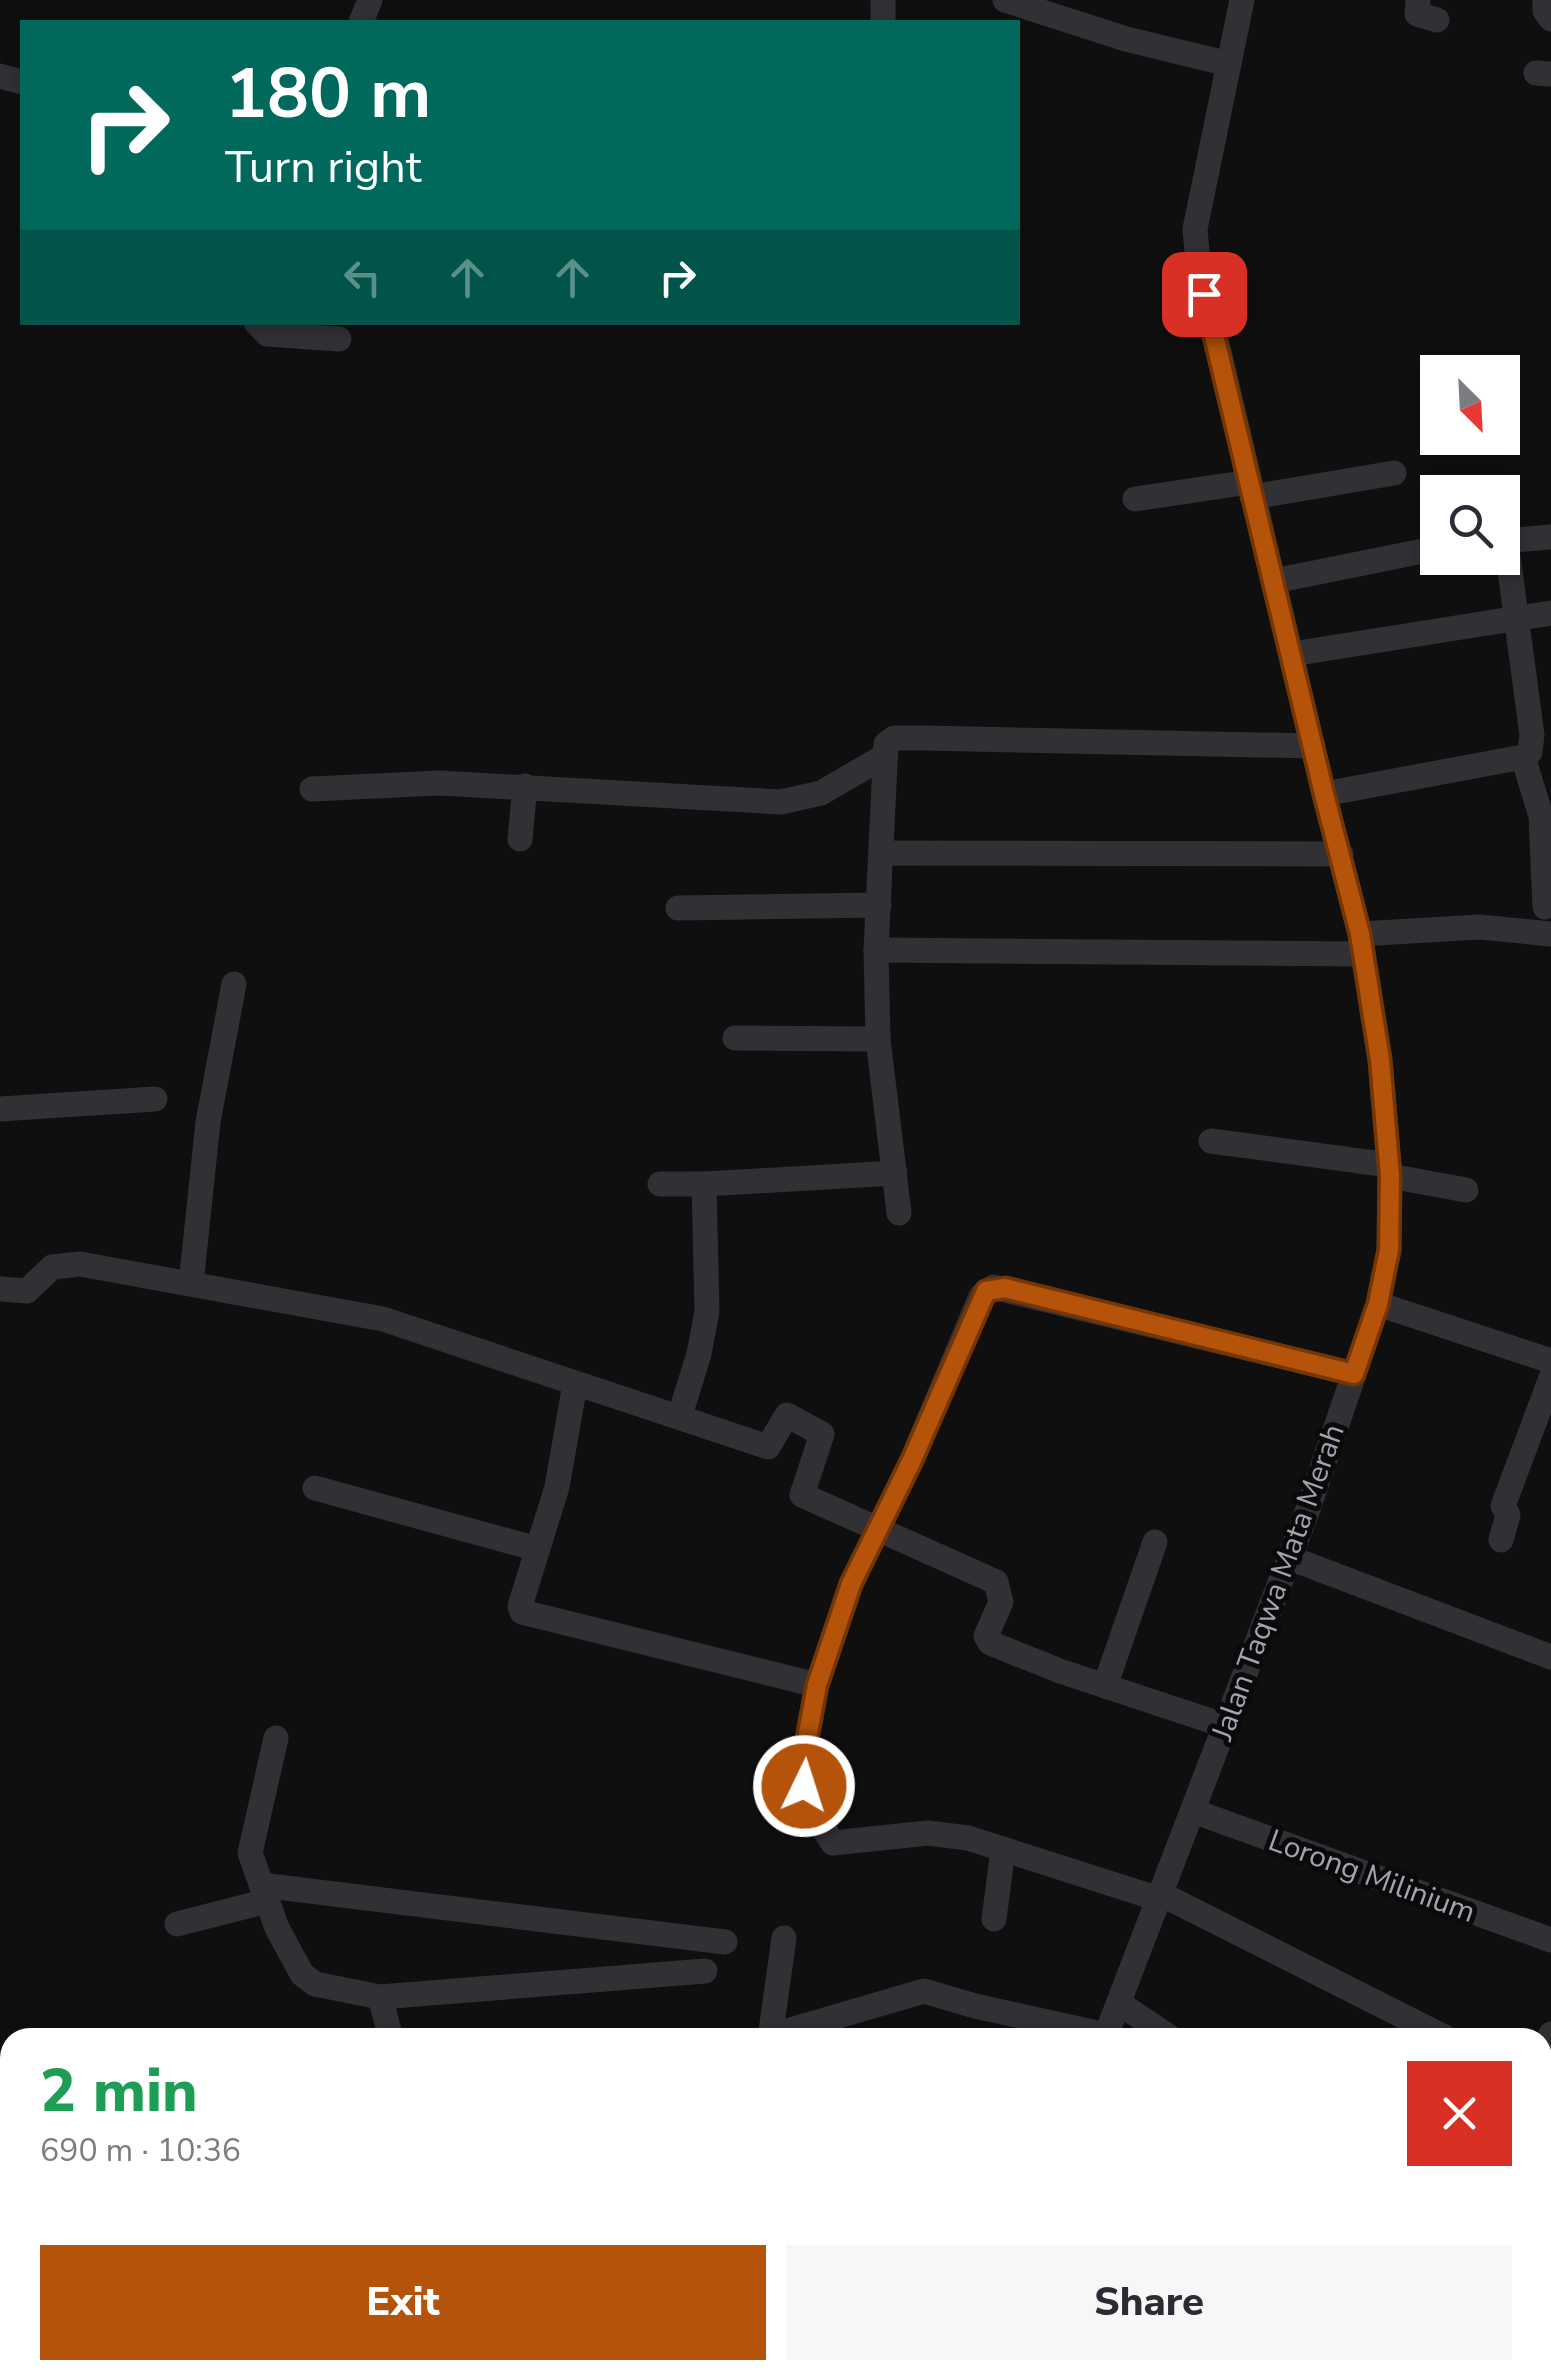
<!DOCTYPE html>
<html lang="en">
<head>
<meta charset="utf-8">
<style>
  body { margin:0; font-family:"Nunito Sans",sans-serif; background:#f7f7f7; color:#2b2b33; height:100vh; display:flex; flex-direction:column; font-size:38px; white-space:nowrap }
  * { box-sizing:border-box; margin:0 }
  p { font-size:32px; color:#7c7c81 }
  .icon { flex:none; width:55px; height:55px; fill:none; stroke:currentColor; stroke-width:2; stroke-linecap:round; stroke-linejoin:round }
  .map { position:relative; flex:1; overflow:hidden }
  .sheet { position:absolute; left:0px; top:2028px; width:1552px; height:352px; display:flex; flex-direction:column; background:#fff; border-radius:30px 30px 0 0; box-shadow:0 5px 15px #0003 }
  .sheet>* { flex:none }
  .top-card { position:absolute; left:20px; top:20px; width:1000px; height:305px; border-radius:0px; box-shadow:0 5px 15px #0003; background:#00695c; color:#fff; overflow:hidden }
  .needle { width:65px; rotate:156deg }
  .buttons { position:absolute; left:1420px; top:355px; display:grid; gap:20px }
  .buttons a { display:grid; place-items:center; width:100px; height:100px; border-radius:0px; background:#fff; box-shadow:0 5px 15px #0003; font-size:50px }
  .pin { position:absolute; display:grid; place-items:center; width:85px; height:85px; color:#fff; margin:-42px; border-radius:20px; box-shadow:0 5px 15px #0006 }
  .me { position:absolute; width:110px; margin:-55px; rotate:4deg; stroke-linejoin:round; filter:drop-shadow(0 0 8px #0008) }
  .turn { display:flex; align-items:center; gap:35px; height:210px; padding:0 40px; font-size:45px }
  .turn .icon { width:130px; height:130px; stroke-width:2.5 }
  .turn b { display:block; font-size:70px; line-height:85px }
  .lanes { display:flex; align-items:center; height:95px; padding:0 40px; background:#0003; justify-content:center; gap:50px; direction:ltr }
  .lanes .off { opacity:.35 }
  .round { display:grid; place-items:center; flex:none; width:105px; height:105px; border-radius:0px; background:#f7f7f7 }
  .overview { display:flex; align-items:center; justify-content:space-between; height:170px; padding:0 40px }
  h1 { font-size:60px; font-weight:800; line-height:75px; color:#1e9e55 }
  .action { display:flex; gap:20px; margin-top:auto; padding:20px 40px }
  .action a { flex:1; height:115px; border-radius:0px; background:#b45309; color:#fff; font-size:40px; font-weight:800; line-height:115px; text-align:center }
  .action a+a { background:#f7f7f7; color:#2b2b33 }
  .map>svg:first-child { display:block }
</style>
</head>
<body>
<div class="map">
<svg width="1551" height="2379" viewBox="0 0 1551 2379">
  <rect width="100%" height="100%" fill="#0f0f10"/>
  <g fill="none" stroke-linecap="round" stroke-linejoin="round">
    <g stroke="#303035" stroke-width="25">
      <polyline points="1005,0 1126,39 1229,64"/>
      <polyline points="1418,0 1417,14 1437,20"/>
      <polyline points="1545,0 1545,11 1551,19"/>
      <polyline points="361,22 370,0"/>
      <polyline points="883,22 883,0"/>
      <polyline points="1536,73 1551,74"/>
      <polyline points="0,76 22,82"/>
      <polyline points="256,322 267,334 339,339"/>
      <polyline points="1252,497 1394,473"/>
      <polyline points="1135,499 1249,482"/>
      <polyline points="1502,541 1551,537"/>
      <polyline points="1274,581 1438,548"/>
      <polyline points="1292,654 1551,613"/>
      <polyline points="1523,757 1541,816 1545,907"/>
      <polyline points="312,789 439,783 781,802 821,793 883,757"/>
      <polyline points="1324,794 1523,757 1530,752 1532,735 1506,541"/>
      <polyline points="520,839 525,786"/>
      <polyline points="882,853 1341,854"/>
      <polyline points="678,908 879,905"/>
      <polyline points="1360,934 1480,927 1551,934"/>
      <polyline points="876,950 1363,954"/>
      <polyline points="735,1038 878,1039"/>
      <polyline points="0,1109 155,1099"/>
      <polyline points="1211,1141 1389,1165"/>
      <polyline points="1390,1176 1466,1190"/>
      <polyline points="660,1184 704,1184"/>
      <polyline points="899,1213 878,1039 876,950 886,744 894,738 924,738 1313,746"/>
      <polyline points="191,1284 208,1122 234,984"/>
      <polyline points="0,1289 27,1291 52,1267 80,1264 383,1319 768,1447 787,1415 822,1434 802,1495 996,1582 1001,1602 986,1636 990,1643 1060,1671 1226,1726"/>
      <polyline points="1378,1304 1551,1361"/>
      <polyline points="575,1384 557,1487 520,1606 522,1612 817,1685"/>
      <polyline points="680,1415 699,1354 707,1311 704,1184 895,1173"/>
      <polyline points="315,1488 537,1549"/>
      <polyline points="1501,1540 1508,1515 1503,1506 1551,1378"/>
      <polyline points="1290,1558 1551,1657"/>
      <polyline points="1105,1686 1155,1542"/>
      <polyline points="276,1738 250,1853 277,1928 302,1974 315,1984 380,1997 705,1971"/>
      <polyline points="1193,1811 1551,1940"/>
      <polyline points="261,1885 725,1942"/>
      <polyline points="1161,1894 1446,2038"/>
      <polyline points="1159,1899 968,1838 928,1833 833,1843 823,1828 801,1771 817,1685 851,1584 912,1460 981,1296 993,1287 1354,1374"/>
      <polyline points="994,1919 1003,1850"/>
      <polyline points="177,1924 267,1901"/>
      <polyline points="380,1997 391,2038"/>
      <polyline points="1119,2003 1171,2038"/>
      <polyline points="770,2036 924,1991 975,2006 1106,2035"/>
      <polyline points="770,2038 784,1938"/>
      <polyline points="1105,2038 1306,1515 1378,1304 1389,1250 1390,1176 1380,1060 1360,934 1324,794 1198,263 1195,229 1242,0"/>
      <polyline points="1542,2053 1551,2034"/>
      <polyline points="1542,2087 1551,2091"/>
      <polyline points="0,2222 10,2217"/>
      <polyline points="0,2330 10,2325"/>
      <polyline points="70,2370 73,2379"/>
      <polyline points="597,2370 600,2379"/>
      <polyline points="755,2370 759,2379"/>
      <polyline points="910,2370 912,2375"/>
      <polyline points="1074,2370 1082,2379"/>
      <polyline points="142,2379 162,2370"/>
      <polyline points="652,2379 670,2370"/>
      <polyline points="999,2379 1018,2370"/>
      <polyline points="1413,2379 1435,2370"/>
    </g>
  </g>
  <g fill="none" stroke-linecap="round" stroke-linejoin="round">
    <g stroke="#753606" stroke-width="25">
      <polyline id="route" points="804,1786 801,1771 817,1685 851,1584 912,1460 986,1291 1005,1288 1354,1374 1378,1304 1389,1250 1390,1176 1380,1060 1360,934 1324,794 1204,294"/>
    </g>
    <use href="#route" stroke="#b45309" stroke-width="18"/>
  </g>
  <g text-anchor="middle" stroke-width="10" stroke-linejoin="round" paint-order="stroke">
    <g font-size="30" fill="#a0a4b1" stroke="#0a0a0b">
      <text transform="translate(1278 1582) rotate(-70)" y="10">Jalan Taqwa Mata Merah</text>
      <text transform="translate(1372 1876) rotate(20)" y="10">Lorong Milinium</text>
    </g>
  </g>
</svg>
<div class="buttons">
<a><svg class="needle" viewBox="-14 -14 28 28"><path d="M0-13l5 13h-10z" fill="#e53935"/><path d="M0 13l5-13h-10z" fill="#7c7c81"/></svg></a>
<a><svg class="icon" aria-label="search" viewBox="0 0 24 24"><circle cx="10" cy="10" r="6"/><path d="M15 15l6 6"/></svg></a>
</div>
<div class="pin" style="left:1204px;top:294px;background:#d93025"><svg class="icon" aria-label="arrive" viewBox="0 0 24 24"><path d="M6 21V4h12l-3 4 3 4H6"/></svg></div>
<svg class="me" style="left:804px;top:1786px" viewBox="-20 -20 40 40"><circle r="17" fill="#b45309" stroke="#fff" stroke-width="3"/><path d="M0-11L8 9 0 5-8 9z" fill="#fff"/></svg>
<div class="top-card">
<div class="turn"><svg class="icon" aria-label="right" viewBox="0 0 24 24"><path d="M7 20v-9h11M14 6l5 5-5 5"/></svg><div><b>180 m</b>Turn right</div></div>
<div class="lanes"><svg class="icon off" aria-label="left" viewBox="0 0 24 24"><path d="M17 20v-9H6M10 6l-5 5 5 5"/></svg><svg class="icon off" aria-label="ahead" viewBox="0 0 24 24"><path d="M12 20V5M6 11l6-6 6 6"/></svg><svg class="icon off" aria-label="ahead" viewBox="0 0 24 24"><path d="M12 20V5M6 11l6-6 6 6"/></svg><svg class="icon" aria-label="right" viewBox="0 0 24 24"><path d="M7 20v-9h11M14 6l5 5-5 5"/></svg></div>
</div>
<section class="sheet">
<div class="overview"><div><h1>2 min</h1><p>690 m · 10:36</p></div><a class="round" style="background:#d93025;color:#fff"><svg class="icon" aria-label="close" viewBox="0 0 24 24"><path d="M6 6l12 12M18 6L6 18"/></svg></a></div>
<div class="action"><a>Exit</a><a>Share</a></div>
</section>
</div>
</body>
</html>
